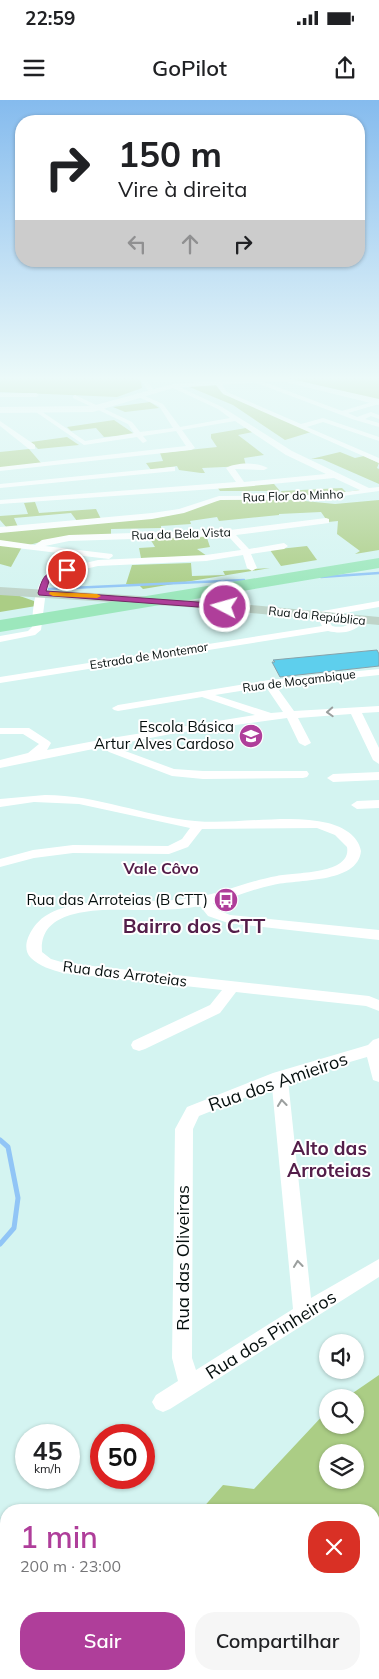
<!DOCTYPE html>
<html lang="pt">
<head>
<meta charset="utf-8">
<style>
  body { margin:0; font-family:Mulish,sans-serif; background:#f6f6f6; color:#202124; height:100vh; display:flex; flex-direction:column; font-size:19px; white-space:nowrap }
  * { box-sizing:border-box; margin:0 }
  p { font-size:16px; color:#757577 }
  .icon { flex:none; width:28px; height:28px; fill:none; stroke:currentColor; stroke-width:2; stroke-linecap:round; stroke-linejoin:round }
  .map { position:relative; flex:1; overflow:hidden }
  .details { position:absolute; left:0px; top:1404px; width:380px; height:176px; display:flex; flex-direction:column; background:#fff; border-radius:20px 20px 0 0; box-shadow:0 1px 4px #0004 }
  .details>* { flex:none }
  .guide { position:absolute; left:15px; top:15px; width:350px; height:152px; border-radius:20px; box-shadow:0 1px 4px #0004; background:#fff; color:#202124; overflow:hidden }
  .buttons { position:absolute; left:319px; top:1234px; display:grid; gap:10px }
  .buttons a { display:grid; place-items:center; width:45px; height:45px; border-radius:50%; background:#fff; box-shadow:0 1px 4px #0004; font-size:25px }
  .speed { position:absolute; left:15px; top:1324px; display:flex; gap:10px; font-size:25px; font-weight:700; text-align:center }
  .speed>* { display:grid; place-content:center; width:65px; height:65px; border-radius:50%; background:#fff; box-shadow:0 1px 4px #0004; line-height:1 }
  .speed small { font-size:12px; font-weight:400 }
  .speed .limit { border:8px solid #d22; background:#fff; color:#111 }
  .pin { position:absolute; display:grid; place-items:center; width:42px; height:42px; color:#fff; margin:-21px; border:2px solid #fff; border-radius:50%; box-shadow:0 1px 5px #0007 }
  .me { position:absolute; width:55px; margin:-28px; rotate:276deg; stroke-linejoin:round; filter:drop-shadow(0 0 4px #0008) }
  .turn { display:flex; align-items:center; gap:18px; height:105px; padding:0 20px; font-size:22px }
  .turn .icon { width:65px; height:65px; stroke-width:2.5 }
  .turn b { display:block; font-size:35px; line-height:42px }
  .lanes { display:flex; align-items:center; height:48px; padding:0 20px; background:#0003; justify-content:center; gap:25px; direction:ltr }
  .lanes .off { opacity:.35 }
  .round { display:grid; place-items:center; flex:none; width:52px; height:52px; border-radius:20px; background:#f6f6f6 }
  .head { display:flex; align-items:center; justify-content:space-between; height:85px; padding:0 20px }
  h1 { font-size:30px; font-weight:600; line-height:38px; color:#af3e9a }
  .cta { display:flex; gap:10px; margin-top:auto; padding:10px 20px }
  .cta a { flex:1; height:58px; border-radius:20px; background:#af3e9a; color:#fff; font-size:20px; font-weight:600; line-height:58px; text-align:center }
  .cta a+a { background:#f6f6f6; color:#202124 }
  .status { display:flex; justify-content:space-between; align-items:center; height:35px; padding:0 25px; background:#fff; direction:ltr }
  .status svg { height:14px; fill:currentColor }
  header { display:flex; justify-content:space-between; align-items:center; height:65px; padding:0 20px; background:#fff; font-size:22px; font-weight:600 }
  .map>svg:first-child { display:block }
</style>
</head>
<body>
<div class="status"><b>22:59</b><svg viewBox="0 0 49 12"><path d="M0 12V9h3v3zM5 12V6h3v6zM10 12V3h3v9zM15 12V0h3v12zM26 1h20v11H26zM47 4h2v5h-2z"/></svg></div>
<header><svg class="icon" aria-label="menu" viewBox="0 0 24 24"><path d="M4 6h16M4 12h16M4 18h16"/></svg>GoPilot<svg class="icon" aria-label="share" viewBox="0 0 24 24"><path d="M12 15V3M7 8l5-5 5 5M5 13v7h14v-7"/></svg></header>
<div class="map">
<svg width="379" height="1579" viewBox="0 0 379 1579">
  <rect width="100%" height="100%" fill="#d4f4f1"/>
  <g fill="#abcd85" fill-rule="evenodd">
    <polygon points="0,276 137,276 141,282 142,288 117,297 0,292"/>
    <polygon points="279,276 379,276 379,299 375,299"/>
    <polygon points="216,285 223,293 311,332 285,340 233,305 187,286"/>
    <polygon points="150,302 159,308 125,312 113,307"/>
    <polygon points="114,320 133,333 133,335 104,337 96,328 71,331 67,327"/>
    <polygon points="246,328 253,332 238,335 264,355 244,358 246,366 202,368 205,373 201,373 179,370 177,366 151,370 146,363 163,361 160,353 217,347 211,338 211,334"/>
    <polygon points="67,337 79,345 38,349 31,342"/>
    <polygon points="29,349 41,363 0,368 0,352"/>
    <polygon points="340,352 355,358 364,356 379,363 377,368 379,369 379,384 322,359 311,359"/>
    <polygon points="274,384 280,391 220,391 217,387"/>
    <polygon points="342,388 346,392 359,390 361,392 282,397 281,391"/>
    <path d="M228 399 294 400 335 404 379 400V450L355 454 360 451 337 434 338 421 328 422 321 412 279 414V415L219 421 217 417 190 421 191 424 161 426V428L111 429V435L40 442 22 447 11 467 0 464V431L160 417C183 414 204 401 228 399Z"/>
    <polygon points="35,402 39,413 96,409 101,419 77,421 71,413 14,418 18,427 7,428 0,420 0,416 28,414 24,403"/>
    <polygon points="206,435 210,447 197,449 207,456 141,458 139,448 155,447 149,437"/>
    <polygon points="307,446 317,460 281,466 270,450"/>
    <polygon points="191,463 192,476 225,475 223,471 270,468 143,489 138,484 126,484 132,465"/>
    <polygon points="0,494 17,495 34,501 36,506 0,512"/>
    <path d="M379 1275V1579H307L292 1574H374V1410H201L223 1385 254 1389 327 1311 328 1325H355V1298L347 1297ZM328 1352H355V1380H328Z"/>
    <polygon points="192,1574 246,1574 248,1579 194,1579"/>
  </g>
  <g fill="none" stroke-linecap="round" stroke-linejoin="round">
    <g stroke="#91c5f6" stroke-width="2.5">
      <polyline points="321,477 379,473"/>
      <polyline points="49,489 244,480"/>
    </g>
    <polyline stroke="#91c5f6" stroke-width="5" points="0,1040 8,1047 18,1098 14,1128 0,1144"/>
    <g stroke="#91c5f6" stroke-width="6">
      <polyline points="0,1536 6,1546"/>
      <polyline points="22,1574 26,1579"/>
    </g>
  </g>
  <polygon fill="#5ecfed" stroke="#87a3ab" points="377,550 379,554 379,566 280,577 272,562 275,562 273,560"/>
  <g fill="none" stroke-linecap="round" stroke-linejoin="round">
    <g fill="#fff" fill-rule="evenodd">
      <polygon points="138,276 144,276 154,291 153,292 149,292"/>
      <polygon points="217,276 223,276 221,284 227,292 301,324 323,318 379,337 379,341 323,322 307,327 379,358 379,363 223,294 215,284"/>
      <polygon points="256,279 342,311 379,300 379,304 348,313 357,317 371,312 379,315 379,319 371,316 365,319 379,323 379,327 352,319 254,282 254,280"/>
      <path d="M173 284 222 307 292 351 369 388 379 387V391L321 399 220 400 184 413 152 419 0 433V427L152 413 179 409 219 396 321 395 360 390 334 378 242 387 0 404V400L236 382 226 368C236 362 258 362 268 368L264 370 235 369 244 382 326 374 286 355 235 321 182 330 195 348 191 350 0 371V367L186 346 176 331 143 336 147 341 143 343 137 337 84 345 33 310 38 309 85 341 134 333 128 324 73 298V296L75 295 132 322 140 332 173 328 159 306 136 296 135 295 138 293 163 304 180 327 230 318 218 309 171 287V285Z"/>
      <polygon points="0,293 36,293 39,295 36,297 0,297"/>
      <polygon points="0,321 35,345 35,349 29,349 0,326"/>
      <polygon points="172,367 175,367 175,371 0,388 0,384"/>
      <path d="M326 418 329 419V423L236 435 249 449 284 443 288 446 284 449 251 454 257 468 252 471 247 468 243 455 206 461 98 466 54 476 46 491 41 530 35 535 0 542V536L28 531 32 527C33 508 34 486 48 472L98 460 206 455 241 450 228 436 69 441 45 446 112 454 113 456 109 459 0 446V440L35 445 42 440 69 435 230 430Z"/>
      <polygon points="379,501 379,507 317,518 312,515 317,512"/>
      <path d="M324 517 327 518 332 526C341 528 349 527 354 518H360L362 523C353 533 341 534 328 531L0 583V577L322 526 319 520Z"/>
      <path d="M379 569V575L276 586 294 611 379 606V612L362 613 379 648V664L373 660 351 614 298 618 311 643 305 646 299 643 287 618 176 633 114 645 117 648 174 669 203 671H307L309 674 307 677 303 678 203 679 172 676 109 652 103 647 0 668V660L28 653 39 644 23 634H0V628H29L49 641 51 643 47 650 105 639 255 615 202 597 118 611 114 610 112 608 118 605 269 580ZM266 587 283 612 271 613 215 595Z"/>
      <polygon points="379,672 379,680 333,682 327,678 333,674"/>
      <path d="M45 695C98 695 143 716 195 721 236 725 290 713 328 723 343 727 358 735 361 751 358 784 296 779 273 785 252 789 233 798 213 803L218 810 230 815 379 830V840L228 823 208 816 200 806C184 809 167 810 150 810 118 811 38 801 42 852L51 859 65 863 369 896 379 900V911L366 906 236 892 220 913 145 949 139 951 133 949 131 945 133 941 210 905 222 890 63 873C52 870 39 866 31 858 18 846 35 821 47 815 56 809 66 807 77 804 115 799 153 804 192 798 221 794 248 781 277 776 295 772 352 775 347 747L335 735 317 728 202 729 188 747 169 754 73 753 34 758 0 767V759L33 750 73 745 168 746 182 739 190 728 79 704 34 702 0 707V699Z"/>
      <polygon points="379,700 379,708 357,709 351,705 357,701"/>
      <path d="M379 938V982L373 980 367 957 288 980 311 1198 379 1159V1177L170 1309 163 1312 156 1309 152 1302 156 1295 178 1281 172 1258 175 1029 187 1007 273 973 368 945 373 940ZM272 987 293 1209 196 1270 192 1258 193 1029 199 1016Z"/>
    </g>
    <polygon fill="#fff" fill-rule="evenodd" points="281,277 379,299 379,305 281,281 173,288 93,312 0,313 0,307 92,306 173,284"/>
    <polygon fill="#bfd4c9" fill-rule="evenodd" points="0,487 187,499 379,517 379,525 187,507 0,495"/>
    <polygon fill="#9ce7bc" fill-rule="evenodd" points="379,458 379,468 0,532 0,520"/>
  </g>
  <defs><path id="oneway-chevron" d="M-2-3.5L2.5 0L-2 3.5" fill="none" stroke-width="1.6" stroke-linecap="round" stroke-linejoin="round" transform="scale(1.25)"/></defs>
  <g stroke="#9b9f9e">
    <use href="#oneway-chevron" transform="translate(330 612) rotate(177)"/>
    <use href="#oneway-chevron" transform="translate(282 1003) rotate(-96)"/>
    <use href="#oneway-chevron" transform="translate(298 1164) rotate(-96)"/>
  </g>
  <linearGradient id="sky" x2="0" y2="1"><stop stop-color="#85bbee"/><stop offset="0.56" stop-color="#ecfaf9"/><stop offset="1" stop-color="#ecfaf9" stop-opacity="0"/></linearGradient>
  <rect width="379" height="497" fill="url(#sky)"/>
  <path fill="#af3e9a" stroke="#722864" d="M67 468 71 470 70 472 50 478 46 491 225 504 229 507 225 509 39 495 38 493C44 472 46 473 67 468Z"/>
  <polygon fill="#f59e0b" points="50,492 97,494 101,496 97,498 53,496 49,494"/>
  <defs>
    <g id="school-disc" transform="scale(1.25)"><circle r="9.5" fill="#af3e9a" stroke="#fff"/><path d="M0-5L7-2L0 1L-7-2ZM-4 1L0 2.5L4 1V4Q0 6-4 4Z" fill="#fff"/></g>
    <g id="bus-disc" transform="scale(1.25)"><circle r="9.5" fill="#af3e9a" stroke="#fff"/><path d="M-5-6H5V4H4V6H2V4H-2V6H-4V4H-5ZM-3.5-4V0h7V-4ZM-3.5 1.2v1.5H-2V1.2ZM2 1.2v1.5H3.5V1.2Z" fill="#fff"/></g>
  </defs>
  <g fill-rule="evenodd">
    <use href="#school-disc" x="251" y="636"/>
    <use href="#bus-disc" x="226" y="800"/>
  </g>
  <g text-anchor="middle" stroke-width="4" stroke-linejoin="round" paint-order="stroke">
    <g font-size="12" fill="#040e0d" stroke="#fff">
      <text transform="translate(293 396) rotate(-2)" y="4">Rua Flor do Minho</text>
      <text transform="translate(181 434) rotate(-2)" y="4">Rua da Bela Vista</text>
      <text transform="translate(317 516) rotate(6)" y="4">Rua da República</text>
      <text transform="translate(149 556) rotate(-9)" y="4">Estrada de Montemor</text>
      <text transform="translate(299 581) rotate(-7)" y="4">Rua de Moçambique</text>
    </g>
    <g font-size="15" fill="#040e0d" stroke="#fff" text-anchor="end">
      <text x="234" y="632">Escola Básica<tspan x="234" dy="17">Artur Alves Cardoso</tspan></text>
      <text x="208" y="805">Rua das Arroteias (B CTT)</text>
    </g>
    <g font-size="15" fill="#040e0d" stroke="#fff">
      <text transform="translate(125 874) rotate(7)" y="5">Rua das Arroteias</text>
    </g>
    <g font-size="16" font-weight="bold" fill="#531d49" stroke="#fff">
      <text x="161" y="774">Vale Côvo</text>
    </g>
    <g font-size="18" fill="#040e0d" stroke="#fff">
      <text transform="translate(278 982) rotate(-19)" y="6">Rua dos Amieiros</text>
      <text transform="translate(183 1158) rotate(-90)" y="6">Rua das Oliveiras</text>
      <text transform="translate(271 1235) rotate(-32)" y="6">Rua dos Pinheiros</text>
    </g>
    <g font-size="19" font-weight="bold" fill="#531d49" stroke="#fff">
      <text x="329" y="1055">Alto das<tspan x="329" dy="22">Arroteias</tspan></text>
    </g>
    <g font-size="20" font-weight="bold" fill="#531d49" stroke="#fff">
      <text x="194" y="833">Bairro dos CTT</text>
    </g>
  </g>
</svg>
<div class="buttons">
<a><svg class="icon" aria-label="sound" viewBox="0 0 24 24"><path d="M4 9h4l5-4v14l-5-4H4zM17 9q2 3 0 6"/></svg></a>
<a><svg class="icon" aria-label="search" viewBox="0 0 24 24"><circle cx="10" cy="10" r="6"/><path d="M15 15l6 6"/></svg></a>
<a><svg class="icon" aria-label="layers" viewBox="0 0 24 24"><path d="M12 4l9 5-9 5-9-5zM3 14l9 5 9-5"/></svg></a>
</div>
<div class="speed"><div>45<small>km/h</small></div><div class="limit">50</div></div>
<div class="pin" style="left:67px;top:470px;background:#d93025"><svg class="icon" aria-label="arrive" viewBox="0 0 24 24"><path d="M6 21V4h12l-3 4 3 4H6"/></svg></div>
<svg class="me" style="left:225px;top:507px" viewBox="-20 -20 40 40"><circle r="17" fill="#af3e9a" stroke="#fff" stroke-width="3"/><path d="M0-11L8 9 0 5-8 9z" fill="#fff"/></svg>
<div class="guide">
<div class="turn"><svg class="icon" aria-label="right" viewBox="0 0 24 24"><path d="M7 20v-9h11M14 6l5 5-5 5"/></svg><div><b>150 m</b>Vire à direita</div></div>
<div class="lanes"><svg class="icon off" aria-label="left" viewBox="0 0 24 24"><path d="M17 20v-9H6M10 6l-5 5 5 5"/></svg><svg class="icon off" aria-label="ahead" viewBox="0 0 24 24"><path d="M12 20V5M6 11l6-6 6 6"/></svg><svg class="icon" aria-label="right" viewBox="0 0 24 24"><path d="M7 20v-9h11M14 6l5 5-5 5"/></svg></div>
</div>
<section class="details">
<div class="head"><div><h1>1 min</h1><p>200 m · 23:00</p></div><a class="round" style="background:#d93025;color:#fff"><svg class="icon" aria-label="close" viewBox="0 0 24 24"><path d="M6 6l12 12M18 6L6 18"/></svg></a></div>
<div class="cta"><a>Sair</a><a>Compartilhar</a></div>
</section>
</div>
</body>
</html>
